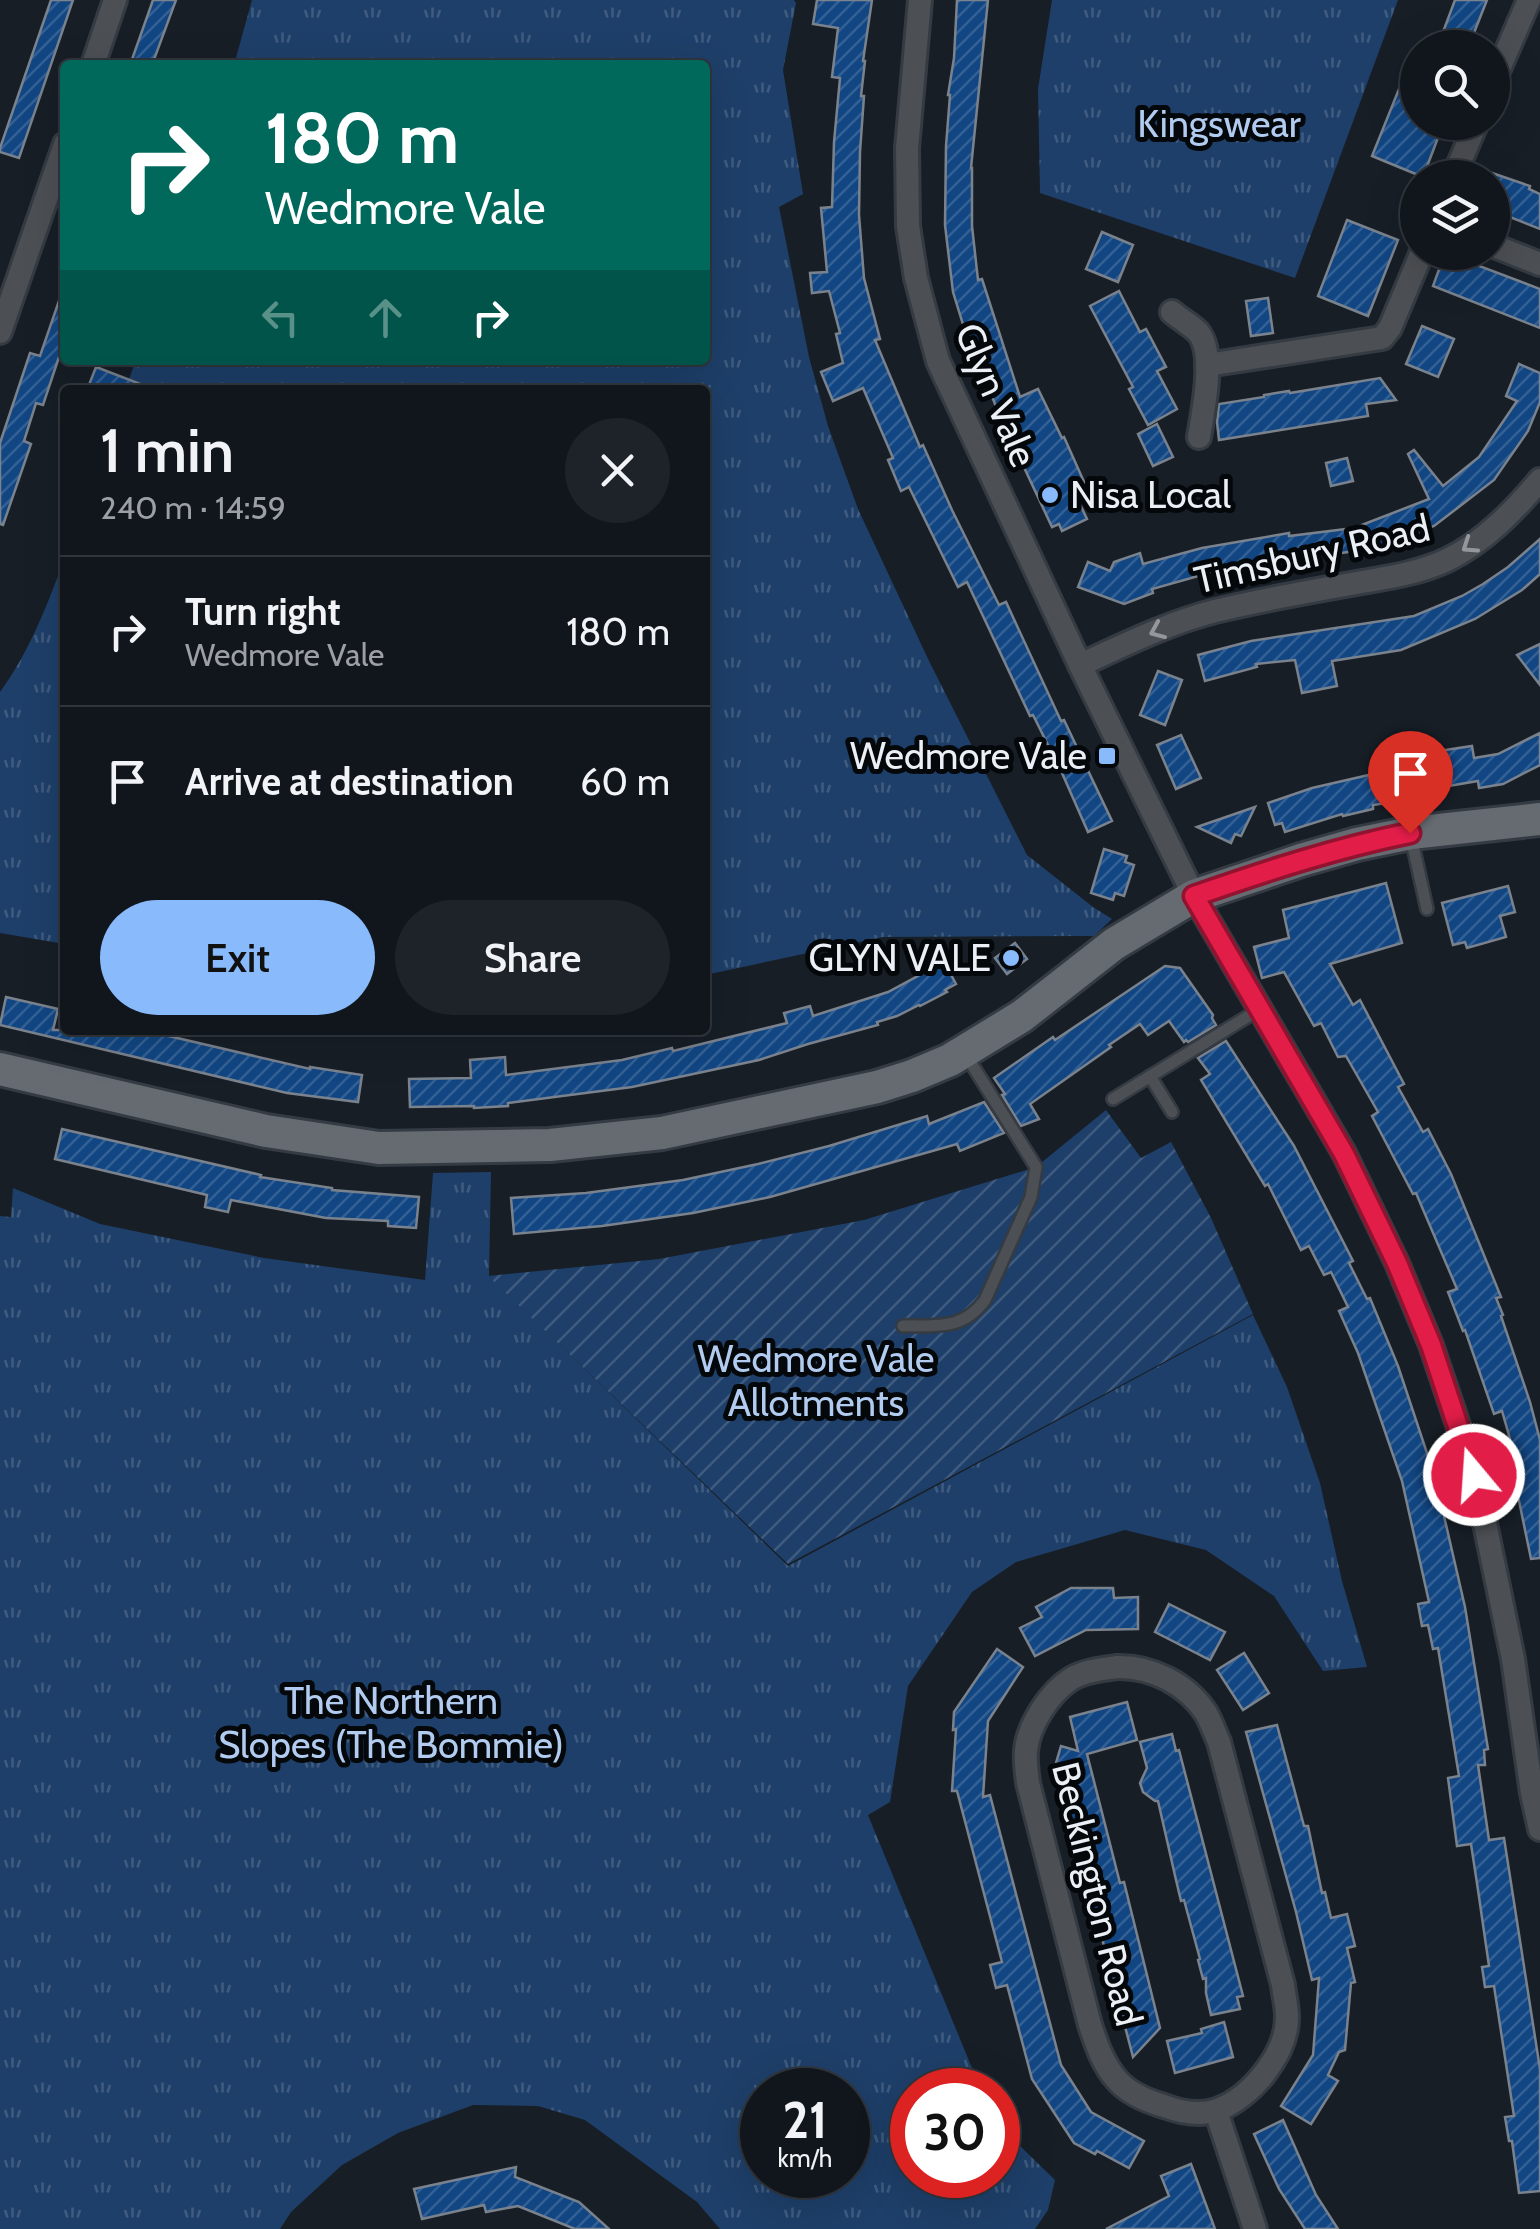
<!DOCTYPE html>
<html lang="en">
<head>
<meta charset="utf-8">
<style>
  body { margin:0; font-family:Cabin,sans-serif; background:#1e2329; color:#f1f3f6; height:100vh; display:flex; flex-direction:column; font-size:38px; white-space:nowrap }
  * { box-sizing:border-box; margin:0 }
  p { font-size:32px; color:#9c9fa3 }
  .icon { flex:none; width:55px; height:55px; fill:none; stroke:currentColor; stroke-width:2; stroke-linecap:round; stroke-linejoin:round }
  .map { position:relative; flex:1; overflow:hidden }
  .sheet { position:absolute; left:60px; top:385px; width:650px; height:650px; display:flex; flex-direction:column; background:#11161c; border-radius:10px; box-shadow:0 10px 40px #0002,0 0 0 2px #30353b }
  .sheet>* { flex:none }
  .hud { position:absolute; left:60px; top:60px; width:650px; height:305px; border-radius:10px; box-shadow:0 10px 40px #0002,0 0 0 2px #30353b; background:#00695c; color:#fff; overflow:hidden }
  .buttons { position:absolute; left:1400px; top:30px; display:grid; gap:20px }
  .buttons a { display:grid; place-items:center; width:110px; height:110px; border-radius:50%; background:#11161c; box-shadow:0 10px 40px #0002,0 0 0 2px #30353b; font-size:50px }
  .speed { position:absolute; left:740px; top:2068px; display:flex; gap:20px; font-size:50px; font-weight:700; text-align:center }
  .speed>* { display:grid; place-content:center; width:130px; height:130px; border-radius:50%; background:#11161c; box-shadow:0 10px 40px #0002,0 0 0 2px #30353b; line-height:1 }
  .speed small { font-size:25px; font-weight:400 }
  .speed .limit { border:15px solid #d22; background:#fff; color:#111 }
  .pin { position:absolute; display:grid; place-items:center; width:85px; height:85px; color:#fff; margin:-102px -42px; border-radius:50% 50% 50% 0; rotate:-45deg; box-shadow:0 0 10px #0007 }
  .pin .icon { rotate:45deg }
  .me { position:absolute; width:110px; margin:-55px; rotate:342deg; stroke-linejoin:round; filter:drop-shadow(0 0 8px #0008) }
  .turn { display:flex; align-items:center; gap:35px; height:210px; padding:0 40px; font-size:45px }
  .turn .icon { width:130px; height:130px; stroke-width:2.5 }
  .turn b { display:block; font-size:70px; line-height:85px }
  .lanes { display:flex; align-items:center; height:95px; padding:0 40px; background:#0003; justify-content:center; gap:50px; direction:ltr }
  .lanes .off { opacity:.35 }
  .round { display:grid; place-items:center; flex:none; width:105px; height:105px; border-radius:52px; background:#1e2329 }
  .overview { display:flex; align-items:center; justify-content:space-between; height:170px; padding:0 40px }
  h1 { font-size:60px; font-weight:600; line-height:75px }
  .primary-button { display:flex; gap:20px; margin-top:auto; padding:20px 40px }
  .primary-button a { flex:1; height:115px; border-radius:60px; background:#88bafc; color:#111; font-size:40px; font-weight:600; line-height:115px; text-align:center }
  .primary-button a+a { background:#1e2329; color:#f1f3f6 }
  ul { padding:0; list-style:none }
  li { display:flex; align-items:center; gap:30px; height:150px; padding:0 40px; border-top:2px solid #30353b }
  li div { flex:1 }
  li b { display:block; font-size:38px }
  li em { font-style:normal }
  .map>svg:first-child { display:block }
</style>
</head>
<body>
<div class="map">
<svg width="1540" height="2229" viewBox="0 0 1540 2229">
  <defs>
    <pattern id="park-tufts" width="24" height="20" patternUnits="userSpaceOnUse" patternTransform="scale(2.5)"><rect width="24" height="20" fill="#1e3f69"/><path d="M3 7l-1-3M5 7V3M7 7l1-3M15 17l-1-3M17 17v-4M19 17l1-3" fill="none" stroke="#3f5b7f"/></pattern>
    <pattern id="garden-furrows" width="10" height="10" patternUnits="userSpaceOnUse" patternTransform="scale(2.5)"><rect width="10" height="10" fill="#1e3f69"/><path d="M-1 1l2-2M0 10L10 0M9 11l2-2" fill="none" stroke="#3f5b7f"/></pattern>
    <pattern id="building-hatch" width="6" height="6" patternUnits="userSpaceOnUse" patternTransform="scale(2.5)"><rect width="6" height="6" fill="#114683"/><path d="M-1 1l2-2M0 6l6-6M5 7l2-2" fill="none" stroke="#346195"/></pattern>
  </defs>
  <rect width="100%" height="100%" fill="#171e26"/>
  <g fill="url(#park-tufts)" fill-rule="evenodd">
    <polygon points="252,0 794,0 796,3 783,70 803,194 779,207 809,357 828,426 858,509 929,661 1027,855 1093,907 1112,919 1094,936 883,937 705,975 705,390 125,390 136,360 705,360 705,65 234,65"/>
    <polygon points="1052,0 1398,0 1295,278 1040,193 1038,89"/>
    <path d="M65 558V944L0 933V692C30 651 47 605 65 558Z"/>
    <path d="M491 1172 489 1276 788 1566 1253 1315 1287 1387 1320 1483 1342 1581 1367 1667 1323 1671 1274 1596 1206 1550 1125 1530 1016 1562 972 1592 908 1686 890 1802 868 1815 981 2090H912V2175H998V2115L1014 2140 1055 2180 1048 2210 1035 2229H720L697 2202 585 2120 538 2106 473 2105 398 2133 342 2165 291 2212 280 2229H0V1216L11 1217 13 1188 100 1224 264 1258 425 1280 433 1173ZM762 2090H848V2175H762Z"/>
  </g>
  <polygon fill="url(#garden-furrows)" points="1106,1110 1141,1158 1171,1142 1211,1218 1253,1314 788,1564 488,1276 659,1259 864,1220 1036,1167"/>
  <g fill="url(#building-hatch)" stroke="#7a828d" stroke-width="2.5">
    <polygon points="51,0 73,0 19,158 0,152 0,148"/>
    <polygon points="153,0 176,0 152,65 130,65"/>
    <polygon points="817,0 872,0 863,61 865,61 861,96 864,96 860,152 859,215 864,278 880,339 875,340 920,447 923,445 952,510 999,605 1006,602 1061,721 1064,720 1112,821 1088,832 1062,773 1033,715 1030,716 967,582 958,587 909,487 901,491 888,460 893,458 863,388 833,401 821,372 843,363 836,334 840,333 829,291 812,293 810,273 827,272 821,208 832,207 834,142 840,78 832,77 838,28 813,24"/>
    <polygon points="957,0 988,0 971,168 972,168 972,226 978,280 982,279 1020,397 1038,389 1062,438 1064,437 1089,493 1077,498 1087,519 1062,531 1059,524 1052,527 999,414 977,359 974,360 953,292 945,225 946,146 950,95 948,95 954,58"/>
    <polygon points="1455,0 1487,0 1468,48 1437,48"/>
    <polygon points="1403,79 1418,85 1418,122 1444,122 1423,177 1372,156"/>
    <polygon points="1492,173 1530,186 1529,189 1540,194 1540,229 1492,210"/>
    <polygon points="1347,220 1398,240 1368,316 1318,296"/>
    <polygon points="1102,232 1133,245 1118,282 1086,269"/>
    <polygon points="1445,253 1540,289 1540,328 1433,286"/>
    <polygon points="1119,291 1140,332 1146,329 1166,367 1157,371 1177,409 1148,425 1129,389 1133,387 1090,306"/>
    <polygon points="62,292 65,292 65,356 60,354 43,405 36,403 24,441 31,444 3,525 0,524 0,443 30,353 40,356"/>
    <polygon points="1268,298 1273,333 1251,336 1246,301"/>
    <polygon points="1422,326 1454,339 1438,377 1406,364"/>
    <polygon points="1519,364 1540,373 1540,402 1528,431 1494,480 1434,526 1372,549 1301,558 1301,555 1216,571 1152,589 1153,593 1124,604 1078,587 1088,562 1110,571 1114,562 1140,553 1143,564 1202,548 1289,533 1289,536 1354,528 1429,499 1408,454 1414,450 1443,486 1479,457 1517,401 1506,396"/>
    <polygon points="96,367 151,388 151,390 87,390"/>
    <polygon points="1380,378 1396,400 1366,404 1368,416 1219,440 1217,422 1219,404 1264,397 1264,395 1289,391 1290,393"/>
    <polygon points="1157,424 1173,457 1153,466 1138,434"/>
    <polygon points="1347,458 1353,481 1331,486 1326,463"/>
    <polygon points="1540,539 1540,574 1522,590 1475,619 1401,650 1332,661 1337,686 1302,693 1295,660 1256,664 1257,667 1205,681 1198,655 1251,641 1414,616 1462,596 1483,584 1508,567"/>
    <polygon points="1540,644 1540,685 1517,655"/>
    <polygon points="1158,671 1182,680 1165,725 1140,715"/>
    <polygon points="1540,733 1540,765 1503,784 1479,788 1478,781 1425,790 1426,797 1373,805 1373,809 1343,816 1342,814 1285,832 1282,823 1275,825 1268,803 1312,788 1373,774 1421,767 1419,754 1472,746 1474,758 1498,754"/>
    <polygon points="1181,735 1201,778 1176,789 1157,745"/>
    <polygon points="1255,807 1241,836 1235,834 1231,843 1197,827"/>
    <polygon points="1104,849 1127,856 1125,862 1134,865 1124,896 1115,893 1113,900 1091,893"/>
    <polygon points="1386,883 1402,943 1330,964 1353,1005 1360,1000 1404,1084 1398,1087 1423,1132 1428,1129 1451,1174 1501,1297 1496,1298 1503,1315 1501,1316 1530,1402 1540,1440 1540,1558 1531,1559 1511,1462 1516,1460 1502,1411 1494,1414 1465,1330 1463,1331 1448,1292 1457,1289 1416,1193 1413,1194 1372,1116 1378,1112 1346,1056 1338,1057 1321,1023 1314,1026 1284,972 1262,978 1254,947 1289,938 1283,910"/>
    <polygon points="1508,886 1515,912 1500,916 1506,937 1467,948 1465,942 1453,945 1442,903"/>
    <polygon points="1015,943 1027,959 1007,974 995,958"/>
    <polygon points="944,962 956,984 945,990 947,992 920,1006 919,1005 897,1016 877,1022 878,1025 808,1044 759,1060 632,1087 508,1103 508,1106 474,1108 474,1106 410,1107 409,1079 471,1078 470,1060 505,1057 506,1075 622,1060 672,1048 673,1051 787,1023 784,1013 810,1006 813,1016 888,992"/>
    <polygon points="1165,966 1180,968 1213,1015 1212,1018 1216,1025 1188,1042 1186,1040 1184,1042 1169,1021 1148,1035 1140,1024 1109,1045 1111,1047 1030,1104 1039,1119 1021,1126 1002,1095 1005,1094 994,1078 1053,1037 1055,1040"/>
    <polygon points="6,997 58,1009 53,1030 143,1030 310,1069 310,1067 362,1075 358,1102 287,1093 0,1025"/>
    <polygon points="1226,1041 1294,1146 1353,1261 1349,1263 1367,1299 1370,1298 1398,1366 1435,1477 1465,1607 1488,1749 1484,1750 1485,1765 1478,1765 1489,1840 1504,1838 1540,2069 1540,2191 1519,2193 1512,2141 1509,2141 1505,2117 1514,2116 1494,1986 1485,1987 1482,1967 1489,1966 1478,1890 1471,1844 1457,1846 1448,1778 1459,1776 1438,1648 1433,1649 1428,1625 1422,1626 1418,1604 1429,1602 1402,1481 1358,1353 1339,1311 1348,1307 1331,1272 1324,1275 1309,1246 1301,1250 1268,1184 1265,1186 1201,1080 1210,1074 1198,1058"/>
    <polygon points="984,1102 1004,1133 960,1151 957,1144 770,1197 693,1213 602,1226 514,1234 511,1198 586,1193 683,1180 758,1164 829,1146 927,1116 929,1124"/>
    <polygon points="62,1129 261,1175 260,1177 332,1188 332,1190 419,1197 416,1228 388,1226 388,1221 326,1218 231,1200 228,1212 205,1207 207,1195 55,1159"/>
    <polygon points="1071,1588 1113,1588 1114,1598 1138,1597 1138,1629 1086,1630 1035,1656 1020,1628 1042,1617 1036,1607"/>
    <polygon points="1169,1604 1225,1632 1210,1660 1155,1632"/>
    <polygon points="997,1649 1023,1667 988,1721 983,1797 990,1795 1061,2065 1091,2112 1144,2141 1129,2168 1097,2151 1095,2154 1074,2143 1032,2079 1007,1985 996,1988 990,1965 1002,1962 957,1791 952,1791 956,1729 953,1730 954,1712"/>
    <polygon points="1244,1653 1269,1693 1243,1710 1217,1670"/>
    <polygon points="1127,1702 1137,1740 1087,1754 1120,1883 1124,1882 1160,2028 1133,2057 1056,1763 1061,1746 1078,1751 1070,1717"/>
    <polygon points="1277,1725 1304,1826 1308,1826 1322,1893 1325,1892 1331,1918 1347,1914 1355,1946 1347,1948 1355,1982 1351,1983 1345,2050 1339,2052 1328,2075 1338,2081 1311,2124 1281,2106 1313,2055 1319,1978 1312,1980 1296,1912 1246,1732"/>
    <polygon points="1172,1734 1176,1751 1179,1750 1243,1996 1237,1997 1240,2009 1211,2015 1206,1993 1206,1978 1203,1979 1198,1960 1200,1959 1184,1900 1181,1901 1176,1880 1158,1801 1155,1801 1143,1792 1140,1783 1147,1768 1140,1742"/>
    <polygon points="1224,2022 1233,2057 1175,2073 1167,2041 1202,2033 1201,2029"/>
    <polygon points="1283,2120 1316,2195 1338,2229 1305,2229 1279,2189 1254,2134"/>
    <polygon points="1191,2164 1215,2229 1106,2229 1169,2196 1161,2176"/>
    <polygon points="516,2167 515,2177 579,2202 609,2229 575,2229 518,2206 486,2212 484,2205 422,2219 414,2189"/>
  </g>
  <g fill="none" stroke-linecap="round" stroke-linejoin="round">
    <g stroke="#353b43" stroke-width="16">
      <g id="lane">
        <polyline points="1411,837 1427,909"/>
        <polyline points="1150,1076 1172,1112"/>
        <polyline points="1113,1099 1260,1009"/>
        <path d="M903 1326C937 1325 962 1331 985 1300L1031 1197 1036 1167 966 1055"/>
      </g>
    </g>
    <g stroke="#353b43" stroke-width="28">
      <g id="street">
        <polyline points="920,0 907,148 908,226 916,278 938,361 1080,665 1194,896 1344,1153 1397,1263 1431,1345 1475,1475 1513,1659 1532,1793 1540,1829"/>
        <polyline points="93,65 115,0"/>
        <polyline points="1492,85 1529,0"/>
        <polyline points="1453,178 1477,122"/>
        <polyline points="1492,245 1540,264"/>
        <path d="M1172 312C1180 319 1191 325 1198 332 1216 353 1203 412 1199 437"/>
        <polyline points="0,332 65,144"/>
        <polyline points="1207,365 1382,338 1390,328 1422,252"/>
        <path d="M1080 665C1124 645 1168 623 1215 611 1260 600 1306 592 1351 584 1384 578 1417 574 1447 560 1484 542 1514 511 1540 480"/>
        <path d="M1117 1667C1151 1666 1187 1684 1206 1713 1211 1722 1215 1733 1219 1742L1283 1985C1284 1995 1287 2006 1287 2016 1288 2053 1251 2098 1217 2110 1200 2116 1180 2112 1164 2106 1147 2101 1129 2094 1117 2080 1103 2064 1097 2046 1090 2025L1028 1783C1027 1773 1025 1762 1026 1751 1028 1726 1049 1693 1071 1679 1084 1671 1102 1669 1117 1667Z"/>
        <polyline points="1216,2111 1255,2229"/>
      </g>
    </g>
    <g stroke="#353b43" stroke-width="38">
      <polyline id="secondary" points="0,1069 266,1131 379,1148 550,1145 662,1133 877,1087 912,1076 950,1060 1022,1016 1114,944 1194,896 1301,860 1357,844 1411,833 1540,819"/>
    </g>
    <use href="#lane" stroke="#4c4f53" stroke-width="11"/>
    <use href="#street" stroke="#4c4f53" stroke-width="22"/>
    <use href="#secondary" stroke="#666b72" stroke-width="32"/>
  </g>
  <defs><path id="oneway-chevron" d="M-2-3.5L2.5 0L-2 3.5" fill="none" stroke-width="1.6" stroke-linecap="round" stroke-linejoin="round" transform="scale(2.5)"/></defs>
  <g stroke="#94979c">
    <use href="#oneway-chevron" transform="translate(1469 546) rotate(146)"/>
    <use href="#oneway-chevron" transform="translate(1157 631) rotate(157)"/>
  </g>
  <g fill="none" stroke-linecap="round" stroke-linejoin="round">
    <g stroke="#92132f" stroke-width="25">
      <path id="route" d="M1410 833C1336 848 1266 871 1194 896L1344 1154 1397 1263 1431 1345 1474 1475"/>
    </g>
    <use href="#route" stroke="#e11d48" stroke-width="18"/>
  </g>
  <g fill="#88bafc" stroke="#05080b" stroke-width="4">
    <circle cx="1050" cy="495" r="10"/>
    <rect x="1097" y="746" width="20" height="20" rx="5"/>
    <circle cx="1011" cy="958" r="10"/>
  </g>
  <g text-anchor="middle" stroke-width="10" stroke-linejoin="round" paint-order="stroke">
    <g font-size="38" fill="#b1ccf0" stroke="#05080b">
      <text x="1219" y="137">Kingswear</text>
      <text x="816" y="1372">Wedmore Vale<tspan x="816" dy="44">Allotments</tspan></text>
      <text x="391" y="1714">The Northern<tspan x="391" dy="44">Slopes (The Bommie)</tspan></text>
    </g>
    <g font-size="38" fill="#ebf0f6" stroke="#05080b">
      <text transform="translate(996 395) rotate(67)" y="13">Glyn Vale</text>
      <text transform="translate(1312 554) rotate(-13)" y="13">Timsbury Road</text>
      <text transform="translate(1097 1894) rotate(76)" y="13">Beckington Road</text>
    </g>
    <g font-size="38" fill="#ebf0f6" stroke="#05080b" text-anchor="end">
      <text x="1070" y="508" text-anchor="start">Nisa Local</text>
      <text x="1087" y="769">Wedmore Vale</text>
      <text x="991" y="971">GLYN VALE</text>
    </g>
  </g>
</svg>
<div class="buttons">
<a><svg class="icon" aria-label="search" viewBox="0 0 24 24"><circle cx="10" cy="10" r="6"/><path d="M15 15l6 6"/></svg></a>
<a><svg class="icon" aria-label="layers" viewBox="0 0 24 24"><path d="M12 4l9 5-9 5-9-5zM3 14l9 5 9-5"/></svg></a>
</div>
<div class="speed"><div>21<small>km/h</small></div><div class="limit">30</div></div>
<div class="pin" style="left:1410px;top:833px;background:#d93025"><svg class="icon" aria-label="arrive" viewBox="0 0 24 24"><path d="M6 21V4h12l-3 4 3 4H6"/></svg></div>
<svg class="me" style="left:1474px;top:1475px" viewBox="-20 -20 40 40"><circle r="17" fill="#e11d48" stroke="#fff" stroke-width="3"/><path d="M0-11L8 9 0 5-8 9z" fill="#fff"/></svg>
<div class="hud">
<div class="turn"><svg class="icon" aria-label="right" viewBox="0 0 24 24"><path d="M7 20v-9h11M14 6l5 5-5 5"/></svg><div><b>180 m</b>Wedmore Vale</div></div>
<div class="lanes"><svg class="icon off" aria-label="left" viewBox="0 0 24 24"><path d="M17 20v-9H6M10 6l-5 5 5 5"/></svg><svg class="icon off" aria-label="ahead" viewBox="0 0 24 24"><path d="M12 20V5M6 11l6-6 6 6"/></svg><svg class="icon" aria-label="right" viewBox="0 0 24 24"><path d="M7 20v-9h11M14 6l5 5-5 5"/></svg></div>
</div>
<section class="sheet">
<div class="overview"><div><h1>1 min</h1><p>240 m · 14:59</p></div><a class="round"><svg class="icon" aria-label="close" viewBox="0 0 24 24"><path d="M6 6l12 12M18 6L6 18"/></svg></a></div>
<ul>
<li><svg class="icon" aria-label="right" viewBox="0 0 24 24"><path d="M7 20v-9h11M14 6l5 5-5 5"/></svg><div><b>Turn right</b><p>Wedmore Vale</p></div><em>180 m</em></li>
<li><svg class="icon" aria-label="arrive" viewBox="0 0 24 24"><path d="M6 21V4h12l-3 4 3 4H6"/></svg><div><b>Arrive at destination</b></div><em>60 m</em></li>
</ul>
<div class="primary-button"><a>Exit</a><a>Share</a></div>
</section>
</div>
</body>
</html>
